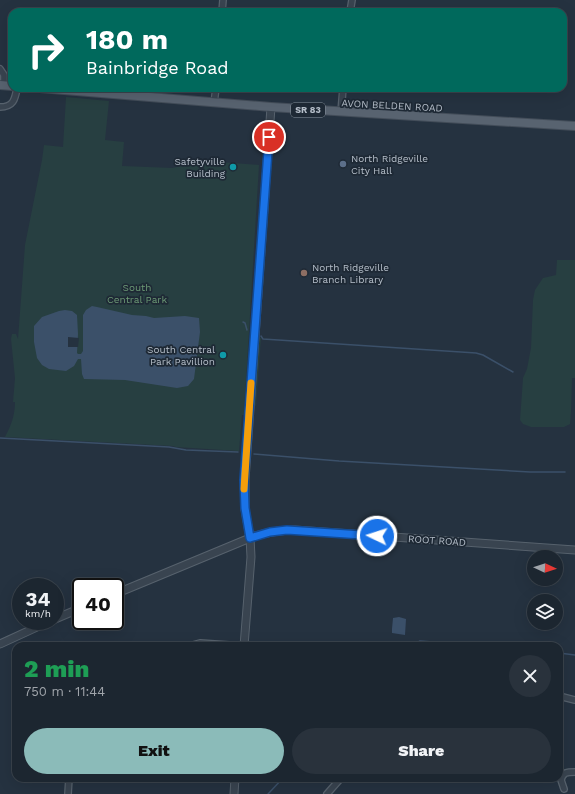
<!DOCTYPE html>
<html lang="en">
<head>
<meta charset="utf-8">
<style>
  body { margin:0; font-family:"Work Sans",sans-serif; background:#29323c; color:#f1f3f6; height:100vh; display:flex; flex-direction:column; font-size:15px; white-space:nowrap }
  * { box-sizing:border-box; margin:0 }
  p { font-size:13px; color:#a0a5ab }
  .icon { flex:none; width:22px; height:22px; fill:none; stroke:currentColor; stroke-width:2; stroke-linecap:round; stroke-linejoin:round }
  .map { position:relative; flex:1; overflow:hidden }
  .panel { position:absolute; left:12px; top:642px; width:551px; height:140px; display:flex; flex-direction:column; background:#1c2630; border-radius:12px; box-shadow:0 4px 16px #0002,0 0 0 1px #3a434c }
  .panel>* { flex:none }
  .banner { position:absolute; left:8px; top:8px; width:559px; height:84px; border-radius:12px; box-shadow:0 4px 16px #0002,0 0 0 1px #3a434c; background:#00695c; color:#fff; overflow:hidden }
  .needle { width:26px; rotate:94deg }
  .tools { position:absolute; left:527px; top:550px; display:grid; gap:8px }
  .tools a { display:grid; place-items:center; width:36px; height:36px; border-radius:50%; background:#1c2630; box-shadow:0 4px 16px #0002,0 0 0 1px #3a434c; font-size:20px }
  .speed { position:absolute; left:12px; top:578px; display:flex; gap:8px; font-size:20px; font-weight:700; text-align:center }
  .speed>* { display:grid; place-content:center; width:52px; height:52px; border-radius:50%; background:#1c2630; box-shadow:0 4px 16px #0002,0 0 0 1px #3a434c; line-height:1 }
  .speed small { font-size:10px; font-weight:400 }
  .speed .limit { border:2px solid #111; border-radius:6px; background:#fff; color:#111 }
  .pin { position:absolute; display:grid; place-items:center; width:34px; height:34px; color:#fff; margin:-17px; border:2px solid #fff; border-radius:50%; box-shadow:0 1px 4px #0007 }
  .me { position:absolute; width:44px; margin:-22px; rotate:274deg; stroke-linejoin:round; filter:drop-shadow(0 0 3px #0008) }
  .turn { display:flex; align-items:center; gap:14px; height:84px; padding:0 12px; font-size:18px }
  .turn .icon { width:52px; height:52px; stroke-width:2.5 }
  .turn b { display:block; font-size:28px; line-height:34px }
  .round { display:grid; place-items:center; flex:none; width:42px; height:42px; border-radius:21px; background:#29323c }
  .summary { display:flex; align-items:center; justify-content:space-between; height:68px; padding:0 12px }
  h1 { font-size:24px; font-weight:800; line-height:30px; color:#1e9e55 }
  .button { display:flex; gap:8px; margin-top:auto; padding:8px 12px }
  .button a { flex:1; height:46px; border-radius:24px; background:#8bbbb9; color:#111; font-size:16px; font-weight:800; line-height:46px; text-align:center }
  .button a+a { background:#29323c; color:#f1f3f6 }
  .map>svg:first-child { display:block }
</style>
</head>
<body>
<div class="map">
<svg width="575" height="794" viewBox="0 0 575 794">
  <rect width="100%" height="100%" fill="#253240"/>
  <g fill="#273f41">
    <path d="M66 97 109 101 105 140 124 142 122 166 172 168 206 161 259 165 244 415H242L239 451 176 447 173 446 5 437C11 426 15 415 15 402H13L15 378 11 339 12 334H16L18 339 25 245 42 160 44 145 63 147Z"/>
    <polygon points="557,260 575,260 575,378 572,378 571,412 570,424 564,427 531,427 523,424 520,420 523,378 527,369 531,348 533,300 535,290 543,278 556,275"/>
    <polygon points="259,337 261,338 256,406 254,405"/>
  </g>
  <g fill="#3b5069">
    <polygon points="92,306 97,307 132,315 146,316 154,318 185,316 199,318 200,332 194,379 188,386 177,388 125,380 84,379 82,374 81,359 78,359 74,366 66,371 49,369 42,365 37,358 34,342 34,326 42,317 59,311 65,310 72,311 77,315 78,334 77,353 78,354 81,354 83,351 83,315 86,310"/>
    <polygon points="399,617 406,619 405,635 392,633 392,629 393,618"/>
  </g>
  <polygon fill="#253240" points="68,337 79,338 78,347 68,347"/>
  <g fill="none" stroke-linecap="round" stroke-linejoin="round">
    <g stroke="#3b5069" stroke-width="1.5">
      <polyline points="243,322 245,323 247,330"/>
      <polyline points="261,336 263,339 476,353 483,355 513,372"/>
      <polyline points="0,438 169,447 186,450 238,452"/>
      <polyline points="254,454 339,461 530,472 565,472"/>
      <polyline points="411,646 420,641 433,642 482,646"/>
      <polyline points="559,653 575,655"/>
      <polyline points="268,794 283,778"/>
    </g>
    <g stroke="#57626d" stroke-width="8">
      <g id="minor">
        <polyline points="222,12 223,0"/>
        <polyline points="350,12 352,0"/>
        <polyline points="0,69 4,75 4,85"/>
        <polyline points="214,103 216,88"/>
        <path d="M0 107C13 107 15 100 17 88"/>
        <polyline points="341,112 343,88"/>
        <polyline points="189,646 200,643 244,646"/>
        <polyline points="559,696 575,700"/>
        <path d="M564 789 561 780C563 772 567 772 575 772"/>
        <polyline points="68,794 69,778"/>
        <polyline points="327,794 341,778"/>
      </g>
    </g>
    <g stroke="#57626d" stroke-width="9">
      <g id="tertiary">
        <path d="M252 537C267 532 280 530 295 530L575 550"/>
        <polyline points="115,594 250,538"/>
        <polyline points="55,619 81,608"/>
        <polyline points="0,644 50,621"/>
        <polyline points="244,646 251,557 250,538 245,509 245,480 271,107"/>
        <polyline points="234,794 235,778"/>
      </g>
    </g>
    <g stroke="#434d59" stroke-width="10">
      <g id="primary">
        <polyline points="0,85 12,86"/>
        <polyline points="40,88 271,107 575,126"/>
      </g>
    </g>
    <use href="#minor" stroke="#394450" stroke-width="5.5"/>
    <use href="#tertiary" stroke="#394450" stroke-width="7"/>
    <use href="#primary" stroke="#586370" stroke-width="8"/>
  </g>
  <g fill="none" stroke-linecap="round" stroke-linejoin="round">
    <g stroke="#114b97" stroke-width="10">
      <polyline id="route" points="269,137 244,480 245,508 250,538 270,532 287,530 377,536"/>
    </g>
    <use href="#route" stroke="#1a73e8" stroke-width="7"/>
    <polyline stroke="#f59e0b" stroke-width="7" points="244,489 251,383"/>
  </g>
  <circle fill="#5c6f8a" stroke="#1e2935" stroke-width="1.5" cx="343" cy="164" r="4"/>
  <g fill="#0f9aa8" stroke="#1e2935" stroke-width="1.5">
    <circle cx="233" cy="167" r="4"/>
    <circle cx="223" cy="355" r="4"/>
  </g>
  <circle fill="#8d6e63" stroke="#1e2935" stroke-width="1.5" cx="304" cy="273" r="4"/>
  <g text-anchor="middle" stroke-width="3.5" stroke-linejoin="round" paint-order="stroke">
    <rect fill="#1e2935" stroke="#88929d" stroke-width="1" x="291" y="103" width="34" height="14" rx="3"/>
    <g font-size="9" font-weight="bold" fill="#b6bfca">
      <text x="308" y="113">SR 83</text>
    </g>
    <g font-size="10" fill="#b6bfca" stroke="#1e2935">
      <text transform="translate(392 105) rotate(3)" y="4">AVON BELDEN ROAD</text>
      <text transform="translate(437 540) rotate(4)" y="4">ROOT ROAD</text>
    </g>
    <g font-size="10" fill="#b6bfca" stroke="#1e2935" text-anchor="start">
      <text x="351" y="162">North Ridgeville<tspan x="351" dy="12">City Hall</tspan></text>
      <text x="225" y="165" text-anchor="end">Safetyville<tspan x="225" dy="12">Building</tspan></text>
      <text x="312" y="271">North Ridgeville<tspan x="312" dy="12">Branch Library</tspan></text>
      <text x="215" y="353" text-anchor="end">South Central<tspan x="215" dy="12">Park Pavillion</tspan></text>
    </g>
    <g font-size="10" fill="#6d9b76" stroke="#1e2935">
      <text x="137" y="291">South<tspan x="137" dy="12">Central Park</tspan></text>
    </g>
  </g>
</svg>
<div class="tools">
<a><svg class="needle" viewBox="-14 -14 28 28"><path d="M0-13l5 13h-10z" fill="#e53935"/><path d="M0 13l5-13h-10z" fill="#a0a5ab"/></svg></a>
<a><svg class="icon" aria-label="layers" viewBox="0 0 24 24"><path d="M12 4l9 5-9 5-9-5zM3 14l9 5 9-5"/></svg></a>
</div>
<div class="speed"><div>34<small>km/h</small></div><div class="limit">40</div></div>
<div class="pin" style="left:269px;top:137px;background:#d93025"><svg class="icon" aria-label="arrive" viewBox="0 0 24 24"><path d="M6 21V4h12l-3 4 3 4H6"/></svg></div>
<svg class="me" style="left:377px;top:536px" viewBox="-20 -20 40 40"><circle r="17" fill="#1a73e8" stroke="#fff" stroke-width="3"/><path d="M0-11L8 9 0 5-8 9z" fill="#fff"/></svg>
<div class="banner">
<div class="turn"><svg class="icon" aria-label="right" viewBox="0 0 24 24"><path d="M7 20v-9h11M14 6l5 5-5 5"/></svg><div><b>180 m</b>Bainbridge Road</div></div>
</div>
<section class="panel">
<div class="summary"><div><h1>2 min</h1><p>750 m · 11:44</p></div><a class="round"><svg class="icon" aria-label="close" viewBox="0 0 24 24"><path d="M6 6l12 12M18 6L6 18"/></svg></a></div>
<div class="button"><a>Exit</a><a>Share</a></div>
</section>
</div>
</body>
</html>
